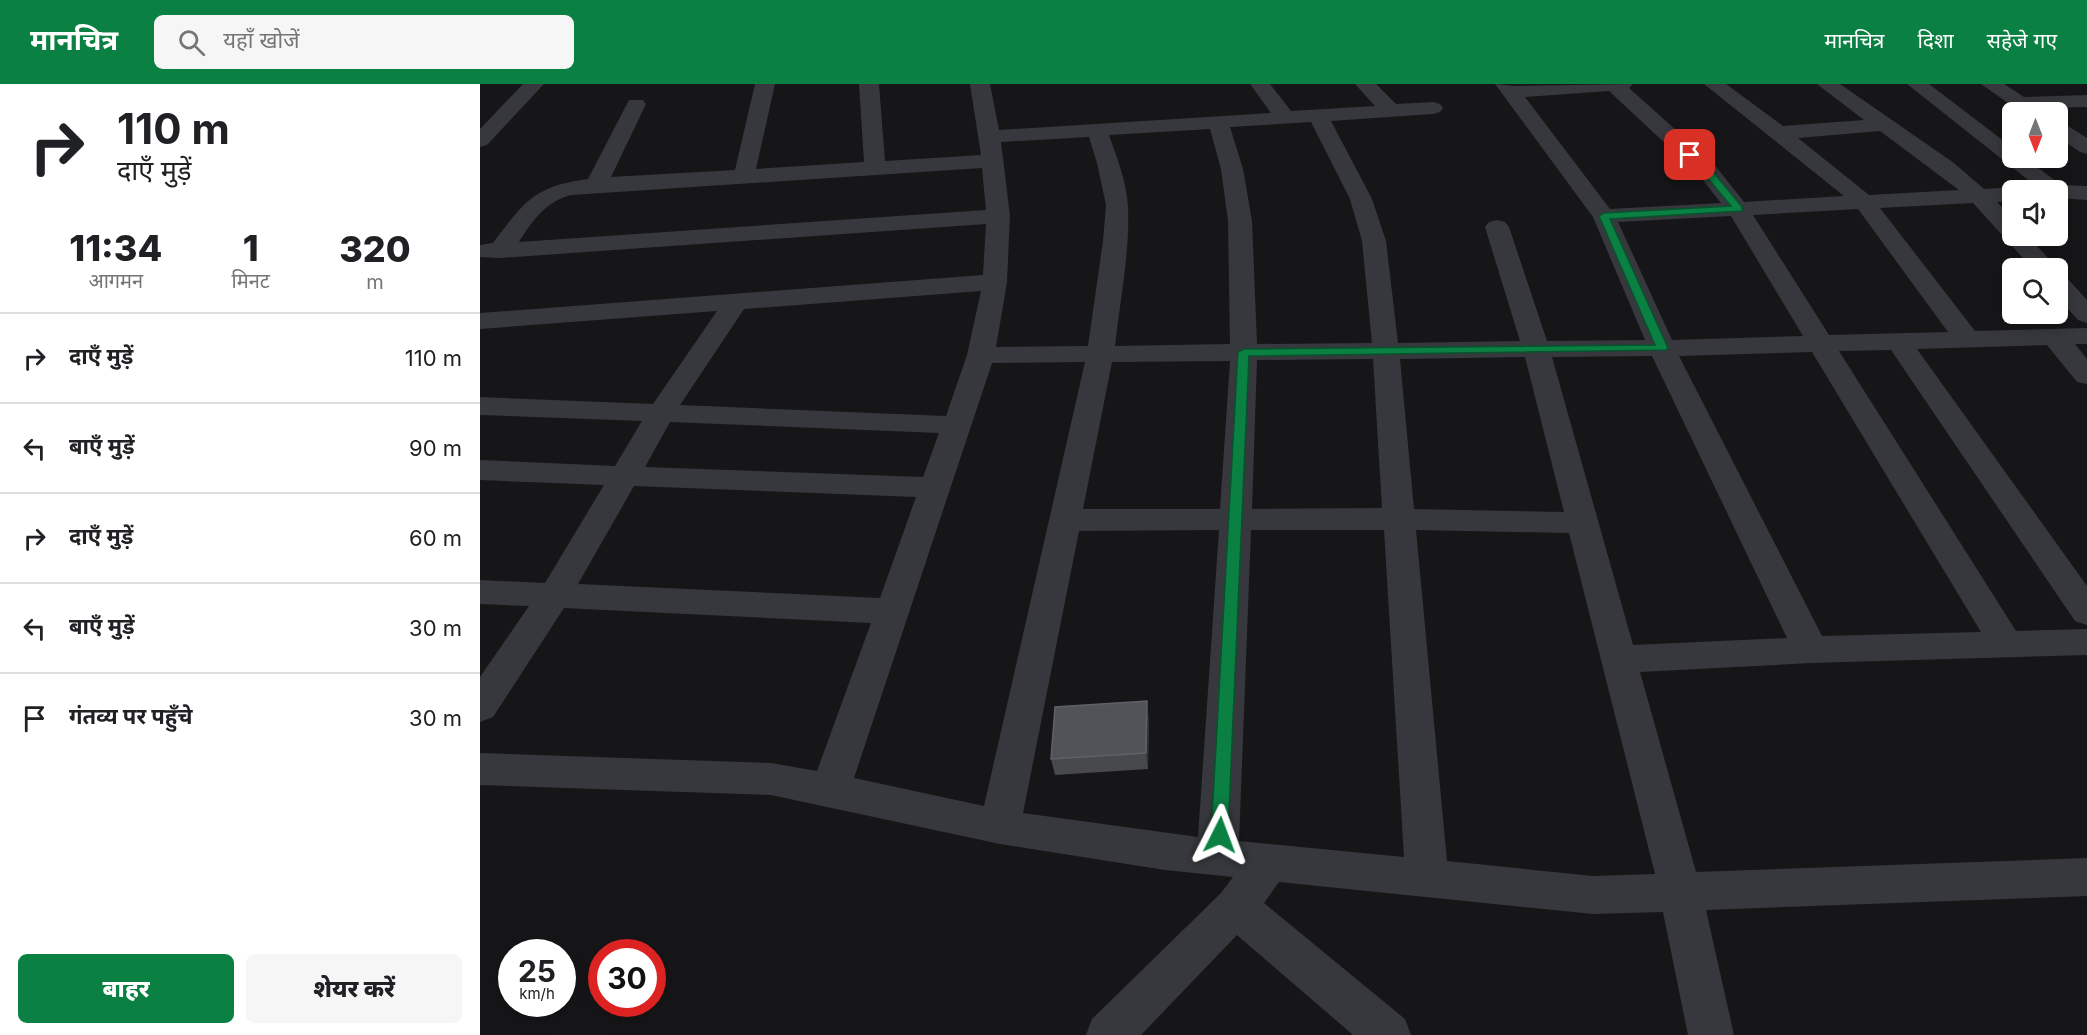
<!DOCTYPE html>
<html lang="hi">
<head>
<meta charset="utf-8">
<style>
  body { margin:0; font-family:Inter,"Noto Sans Devanagari",sans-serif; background:#f6f6f6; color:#202124; height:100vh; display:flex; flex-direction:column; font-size:22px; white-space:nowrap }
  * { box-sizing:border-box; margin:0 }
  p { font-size:20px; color:#757577 }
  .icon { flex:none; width:33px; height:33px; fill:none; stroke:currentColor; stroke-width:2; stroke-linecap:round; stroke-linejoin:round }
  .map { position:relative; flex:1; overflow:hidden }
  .details { display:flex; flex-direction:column; background:#fff; width:480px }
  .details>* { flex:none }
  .hud { background:#fff; color:#202124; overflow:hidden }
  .needle { width:39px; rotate:180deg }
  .tools { position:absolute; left:1522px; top:18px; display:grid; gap:12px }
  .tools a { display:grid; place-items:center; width:66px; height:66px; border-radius:9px; background:#fff; box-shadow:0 3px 15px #0003; font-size:30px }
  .speed { position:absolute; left:18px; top:855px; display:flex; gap:12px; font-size:30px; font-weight:700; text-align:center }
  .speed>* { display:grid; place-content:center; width:78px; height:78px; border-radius:50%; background:#fff; box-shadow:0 3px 15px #0003; line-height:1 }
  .speed small { font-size:15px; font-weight:400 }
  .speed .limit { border:9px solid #d22; background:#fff; color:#111 }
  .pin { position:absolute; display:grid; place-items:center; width:51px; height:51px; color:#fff; margin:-26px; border-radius:12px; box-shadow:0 3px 9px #0006 }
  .me { position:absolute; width:66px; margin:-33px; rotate:3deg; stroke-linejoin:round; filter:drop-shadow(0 0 4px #0008) }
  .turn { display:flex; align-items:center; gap:21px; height:126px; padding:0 18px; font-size:27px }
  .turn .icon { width:78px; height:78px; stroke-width:2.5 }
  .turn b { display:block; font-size:42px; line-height:51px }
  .eta { display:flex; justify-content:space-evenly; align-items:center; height:102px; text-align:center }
  .eta b { font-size:36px; font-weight:800; line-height:42px }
  .primary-button { display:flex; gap:12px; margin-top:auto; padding:12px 18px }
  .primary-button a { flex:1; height:69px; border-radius:9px; background:#0b8043; color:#fff; font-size:24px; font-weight:800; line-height:69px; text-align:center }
  .primary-button a+a { background:#f6f6f6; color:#202124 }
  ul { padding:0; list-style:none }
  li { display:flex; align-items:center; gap:18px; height:90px; padding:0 18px; border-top:2px solid #e0e0e0 }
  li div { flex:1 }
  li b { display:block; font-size:22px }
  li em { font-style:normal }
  header { display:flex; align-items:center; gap:36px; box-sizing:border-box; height:84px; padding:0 30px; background:#0b8043; color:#fff }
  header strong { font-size:28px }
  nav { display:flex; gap:33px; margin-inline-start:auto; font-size:21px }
  .search { width:420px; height:54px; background:#f6f6f6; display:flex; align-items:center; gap:15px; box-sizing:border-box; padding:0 21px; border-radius:9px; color:#757577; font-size:22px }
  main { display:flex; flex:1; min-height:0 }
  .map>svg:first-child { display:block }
</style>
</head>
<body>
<header>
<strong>मानचित्र</strong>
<div class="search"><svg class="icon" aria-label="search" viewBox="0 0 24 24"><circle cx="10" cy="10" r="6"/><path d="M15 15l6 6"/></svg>यहाँ खोजें</div>
<nav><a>मानचित्र</a><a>दिशा</a><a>सहेजे गए</a></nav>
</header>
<main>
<section class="details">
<div class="hud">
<div class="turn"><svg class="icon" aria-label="right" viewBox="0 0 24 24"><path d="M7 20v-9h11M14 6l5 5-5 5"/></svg><div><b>110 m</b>दाएँ मुड़ें</div></div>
</div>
<div class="eta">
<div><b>11:34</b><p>आगमन</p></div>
<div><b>1</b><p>मिनट</p></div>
<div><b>320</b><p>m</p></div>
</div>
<ul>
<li><svg class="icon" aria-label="right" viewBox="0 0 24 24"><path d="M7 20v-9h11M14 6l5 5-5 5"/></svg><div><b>दाएँ मुड़ें</b></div><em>110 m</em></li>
<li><svg class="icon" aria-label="left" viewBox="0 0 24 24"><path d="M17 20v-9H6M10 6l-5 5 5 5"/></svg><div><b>बाएँ मुड़ें</b></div><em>90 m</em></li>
<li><svg class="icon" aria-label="right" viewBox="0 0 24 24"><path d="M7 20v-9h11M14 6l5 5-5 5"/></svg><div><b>दाएँ मुड़ें</b></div><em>60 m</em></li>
<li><svg class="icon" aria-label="left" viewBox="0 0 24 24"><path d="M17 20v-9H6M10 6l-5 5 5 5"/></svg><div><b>बाएँ मुड़ें</b></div><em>30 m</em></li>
<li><svg class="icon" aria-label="arrive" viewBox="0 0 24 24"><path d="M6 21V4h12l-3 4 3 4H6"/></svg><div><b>गंतव्य पर पहुँचे</b></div><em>30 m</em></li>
</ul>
<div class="primary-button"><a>बाहर</a><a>शेयर करें</a></div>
</section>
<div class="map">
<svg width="1607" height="951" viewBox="0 0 1607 951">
  <rect width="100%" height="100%" fill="#161618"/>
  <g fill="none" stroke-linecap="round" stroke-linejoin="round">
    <g fill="#37383d" fill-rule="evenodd">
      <polygon points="43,0 64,0 7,61 0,63 0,45"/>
      <path d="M275 0H295L276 85 384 78 379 0H399L405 77 501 71 490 0H510L519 46 791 29 770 0H790L811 27 895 22 875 0H896L916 20 953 18 960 20 963 24 960 28 953 30 851 37 892 115 906 157 918 259 1040 257 1005 143 1009 138 1017 136 1025 138 1029 143 1067 257 1165 256 1113 133 1015 0 1036 2 1153 0 1149 4 1234 80 1264 118 1364 112 1224 0H1246L1303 42 1384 36 1337 0H1360L1474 79 1504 105 1533 103 1541 105 1533 106V117L1517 118 1533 135V152H1548L1577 184H1552L1493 119 1400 124 1495 247 1607 244V260H1595L1607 275V300L1597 298 1567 261 1437 265 1607 502V541L1595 537 1411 266 1359 267 1536 547 1607 545V571L1331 579 1160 588 1216 788 1607 774V812L1226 826 1254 951H1208L1183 828 1113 830 799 798 784 819 925 935 931 951H873L757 851 661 951H606L612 935 741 809 753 793 685 786 520 760 291 711 0 701V669L291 679 337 687 391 539 84 524 13 633 0 638V593L49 522 0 520V496L65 499 124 401 0 396V376L135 382 162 337 0 331V313L173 320 237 227 0 245V229L503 191 506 140 20 174 0 173V161L13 159C44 118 54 102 108 95L149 16H163L166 20 131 93 255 86ZM1129 7 1218 90 1241 119 1130 125 1045 13ZM831 38 870 115 882 157 892 259 777 260 772 137 763 85 750 43ZM730 45 741 85 748 137 750 260 635 262C640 216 650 169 648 123 647 99 637 74 629 51ZM1400 47 1479 106 1389 111 1318 54ZM609 53 617 79 626 121 623 157 608 262 516 263 527 198 530 132 521 58ZM502 84 506 126 39 158C52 137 67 116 92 111ZM1378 125 1468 248 1349 251 1273 131ZM1251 132 1323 252 1192 256 1138 138ZM501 207 487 271 466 332 200 321 264 225ZM1332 268 1501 548 1342 552 1199 272ZM1172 272 1307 554 1153 561 1072 273ZM1045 273 1084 428 934 425 920 275ZM893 275 902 424 772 425 777 276ZM750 277 740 425H603L632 278ZM605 278 504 722 374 694 512 279ZM190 338 459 349 443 393 165 383ZM154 402 436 413 400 514 98 500ZM739 446 718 753 543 729 599 447ZM771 446H904L924 773 759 757ZM936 446 1089 449 1175 790 1113 792 967 777Z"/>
      <polygon points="1427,0 1449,0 1533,64 1533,74 1545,74 1581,101 1607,102 1607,116 1578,114 1578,106 1561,106"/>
      <polygon points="1501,0 1524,0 1544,13 1607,11 1607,23 1561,24 1564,28 1541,28"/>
      <polygon points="1578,38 1585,40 1607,54 1607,70 1600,68 1578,53"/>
      <polygon points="1578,192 1587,194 1607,216 1607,239 1598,236 1578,214"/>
    </g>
  </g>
  <polygon fill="#47494d" points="669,634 668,685 575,691 571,675"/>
  <polygon fill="#2f3033" points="667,617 669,634 668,685 666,669"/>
  <polygon fill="#525359" stroke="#5f6168" stroke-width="1.5" points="667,617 666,669 571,675 575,623"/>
  <polygon fill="#0b8043" stroke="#07532c" stroke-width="1.5" points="1207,69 1214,69 1229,83 1262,123 1262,127 1130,135 1188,264 1186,266 769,272 748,751 745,756 740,758 734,756 731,751 758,268 764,265 1175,261 1119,132 1124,129 1251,122 1222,87 1207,73"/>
</svg>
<div class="tools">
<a><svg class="needle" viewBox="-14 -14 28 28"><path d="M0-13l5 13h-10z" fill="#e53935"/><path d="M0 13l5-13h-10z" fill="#757577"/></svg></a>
<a><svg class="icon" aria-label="sound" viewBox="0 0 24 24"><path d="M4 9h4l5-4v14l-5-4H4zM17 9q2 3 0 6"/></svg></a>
<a><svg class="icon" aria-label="search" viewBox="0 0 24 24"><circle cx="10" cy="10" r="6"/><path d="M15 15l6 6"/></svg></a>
</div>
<div class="speed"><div>25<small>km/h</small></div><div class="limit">30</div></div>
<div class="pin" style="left:1210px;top:71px;background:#d93025"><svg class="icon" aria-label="arrive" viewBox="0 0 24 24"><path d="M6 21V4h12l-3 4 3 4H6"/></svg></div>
<svg class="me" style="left:740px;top:751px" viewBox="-20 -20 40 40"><path d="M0-17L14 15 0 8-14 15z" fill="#0b8043" stroke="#fff" stroke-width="4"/></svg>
</div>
</main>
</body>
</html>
